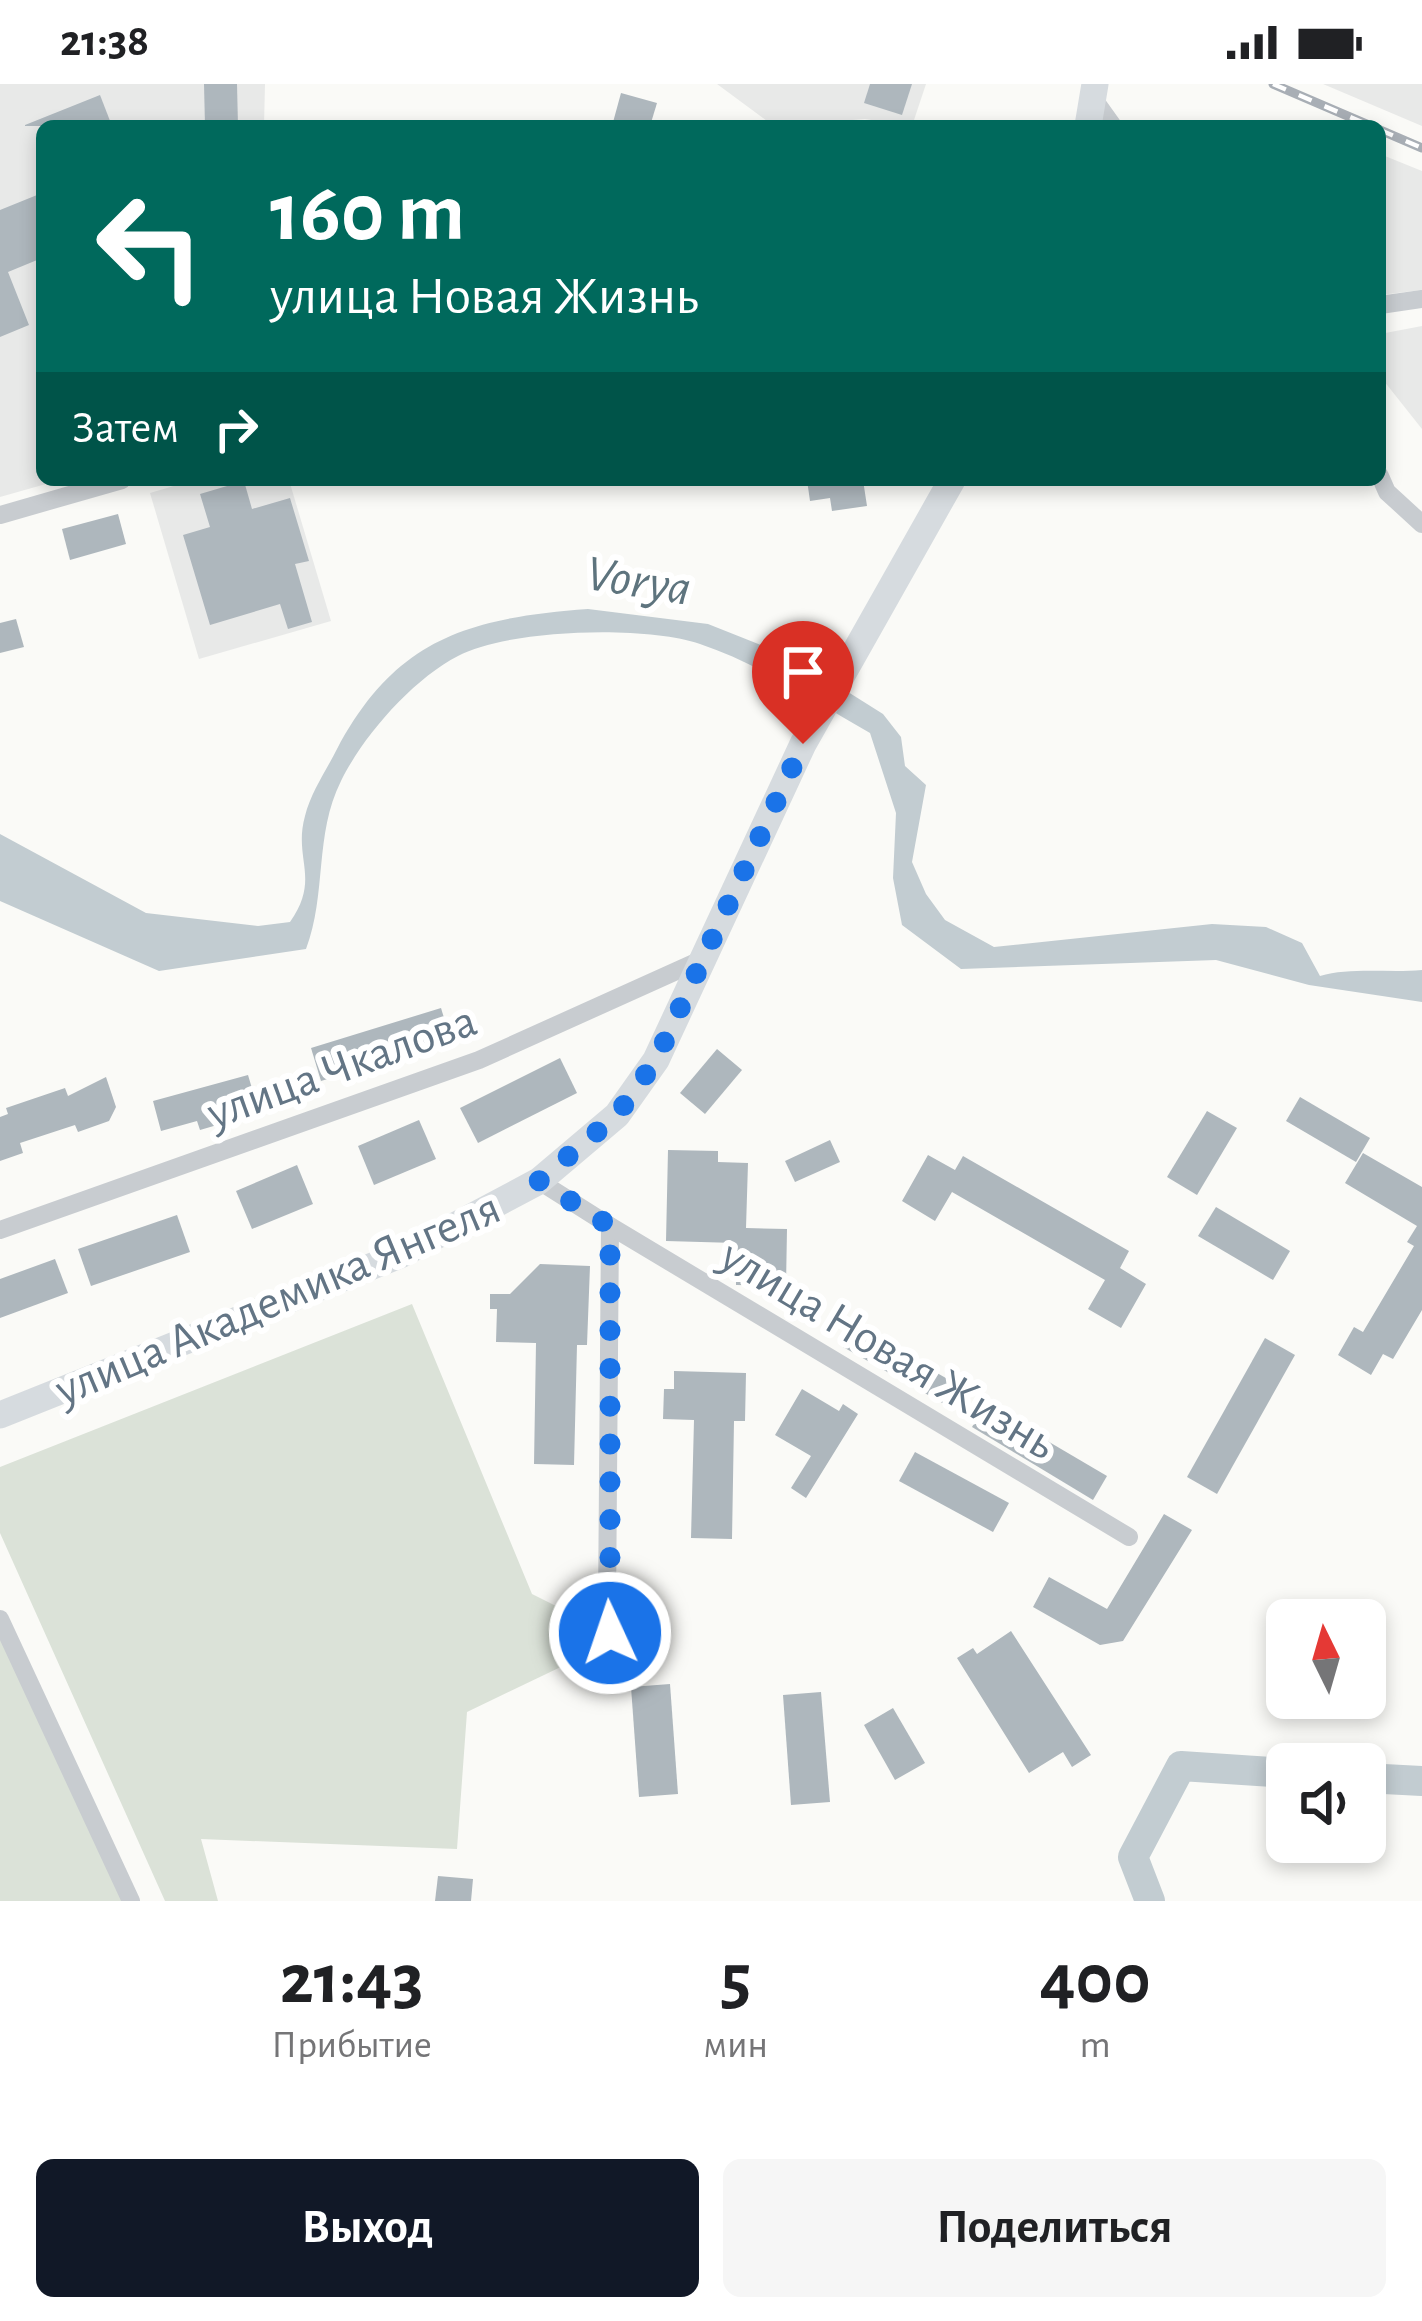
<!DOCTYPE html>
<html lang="ru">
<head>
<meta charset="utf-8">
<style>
  body { margin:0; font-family:"Alegreya Sans",sans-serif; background:#f6f6f6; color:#202124; height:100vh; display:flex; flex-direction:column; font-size:45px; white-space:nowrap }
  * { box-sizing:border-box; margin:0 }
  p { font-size:39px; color:#757577 }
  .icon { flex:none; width:66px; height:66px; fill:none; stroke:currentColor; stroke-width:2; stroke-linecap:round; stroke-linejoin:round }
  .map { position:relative; height:1817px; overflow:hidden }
  .sheet { display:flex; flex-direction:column; background:#fff; flex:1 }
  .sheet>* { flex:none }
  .hud { position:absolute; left:36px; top:36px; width:1350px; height:366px; border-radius:18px; box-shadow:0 6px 18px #0003; background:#00695c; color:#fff; overflow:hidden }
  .needle { width:78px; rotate:355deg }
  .fabs { position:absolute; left:1266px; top:1515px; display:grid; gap:24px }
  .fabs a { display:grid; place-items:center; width:120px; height:120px; border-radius:18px; background:#fff; box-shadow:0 6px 18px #0003; font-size:60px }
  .pin { position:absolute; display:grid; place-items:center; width:102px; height:102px; color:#fff; margin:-123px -51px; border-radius:50% 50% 50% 0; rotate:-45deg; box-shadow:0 0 12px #0007 }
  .pin .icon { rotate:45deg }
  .me { position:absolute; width:132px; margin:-66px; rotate:357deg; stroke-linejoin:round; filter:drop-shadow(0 0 9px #0008) }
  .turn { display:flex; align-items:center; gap:42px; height:252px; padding:0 36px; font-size:54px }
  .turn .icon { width:156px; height:156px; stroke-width:2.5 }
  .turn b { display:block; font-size:84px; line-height:102px }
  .then { display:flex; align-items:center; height:114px; padding:0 36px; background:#0003; gap:24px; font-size:45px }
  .eta { display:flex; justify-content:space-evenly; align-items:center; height:204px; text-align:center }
  .eta b { font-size:72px; font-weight:700; line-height:84px }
  .cta { display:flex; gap:24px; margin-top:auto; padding:24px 36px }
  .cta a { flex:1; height:138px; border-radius:18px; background:#111827; color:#fff; font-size:48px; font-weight:700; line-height:138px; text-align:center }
  .cta a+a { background:#f6f6f6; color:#202124 }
  .status { display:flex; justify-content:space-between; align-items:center; height:84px; padding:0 60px; background:#fff; direction:ltr }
  .status svg { height:33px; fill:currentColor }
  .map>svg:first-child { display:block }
</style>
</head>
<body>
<div class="status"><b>21:38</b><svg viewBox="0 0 49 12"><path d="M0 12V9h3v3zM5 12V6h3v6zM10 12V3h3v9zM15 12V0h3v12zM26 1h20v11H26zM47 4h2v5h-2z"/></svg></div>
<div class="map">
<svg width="1422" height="1817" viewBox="0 0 1422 1817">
  <rect width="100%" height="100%" fill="#fafaf7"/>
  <g fill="#e8e9e8">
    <polygon points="0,0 265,0 264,42 42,42 42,396 60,396 0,413"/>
    <polygon points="717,0 926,0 912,42 865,35 774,42"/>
    <polygon points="1323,0 1422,0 1422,42"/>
    <polygon points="1380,70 1422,87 1422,206 1380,211"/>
    <polygon points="1422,242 1422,345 1380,292 1380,250"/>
    <polygon points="194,396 289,396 331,537 199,575 150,409"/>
  </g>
  <g fill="#dbe2d8">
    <polygon points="412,1220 532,1510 580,1534 590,1569 467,1628 457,1765 201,1755 218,1817 165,1817 0,1449 0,1383"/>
    <polygon points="0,1537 122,1817 0,1817"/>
  </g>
  <path fill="#c2ccd1" d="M588 525 708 540 794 574 883 630 901 653 905 682 926 701 912 778 926 810 945 836 994 863 1212 840 1266 843 1302 859 1320 892C1350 883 1389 889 1422 886V918L1309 901 1216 876 961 885 902 841 893 794 896 729 870 649C815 618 760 580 700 560 645 541 509 545 458 572 413 595 363 652 341 697 314 751 327 810 306 865L159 887 0 817V750L146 829 258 842 290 838C321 794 293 775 305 732 311 708 326 687 337 665 396 554 469 534 588 525Z"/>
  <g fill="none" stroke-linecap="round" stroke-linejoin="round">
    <g stroke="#c2ccd1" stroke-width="30">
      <polyline points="1365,1694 1422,1697"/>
      <polyline points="1150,1817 1133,1773 1181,1682 1287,1689"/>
    </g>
  </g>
  <g fill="#aeb7bd">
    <polygon points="204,0 237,0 238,42 205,42"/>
    <polygon points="870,0 912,0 902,31 864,19"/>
    <polygon points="621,9 657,19 650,42 612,42"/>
    <polygon points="100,11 112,42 25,42 25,41"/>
    <polygon points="42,109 42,174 8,188 29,241 0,253 0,126"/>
    <polygon points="807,396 863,396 867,422 832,427 830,414 810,417"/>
    <polygon points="244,397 252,425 290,414 309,477 295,480 312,538 288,545 280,520 210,541 183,451 210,443 200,410"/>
    <polygon points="118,430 126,460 70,476 62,445"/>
    <polygon points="16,535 24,563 0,569 0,539"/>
    <polygon points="441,924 451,957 321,997 311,964"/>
    <polygon points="717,965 742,986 705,1030 680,1009"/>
    <polygon points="560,974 577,1009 478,1059 460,1024"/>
    <polygon points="248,991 257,1021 222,1031 224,1039 200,1046 197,1037 161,1047 153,1017"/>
    <polygon points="106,993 116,1023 109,1037 78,1048 75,1041 20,1059 23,1069 0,1077 0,1033 8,1030 6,1024 65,1004 68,1012"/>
    <polygon points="1300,1013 1370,1054 1356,1078 1286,1037"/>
    <polygon points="1207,1027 1237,1044 1197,1111 1167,1093"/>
    <polygon points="419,1036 436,1075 374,1101 358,1062"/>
    <polygon points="830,1056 840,1078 795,1098 785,1077"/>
    <polygon points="668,1066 718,1067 718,1078 748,1079 746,1144 787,1145 786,1202 736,1201 736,1159 666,1157"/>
    <polygon points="1363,1069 1422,1103 1422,1226 1393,1275 1383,1270 1371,1291 1338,1271 1354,1243 1363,1248 1414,1162 1407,1158 1417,1142 1345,1099"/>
    <polygon points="928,1071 955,1086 963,1072 1129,1167 1120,1184 1146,1200 1121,1244 1088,1225 1105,1196 952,1108 935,1137 902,1117"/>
    <polygon points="297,1081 313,1120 252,1145 236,1107"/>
    <polygon points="1216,1123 1290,1167 1273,1196 1198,1152"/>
    <polygon points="177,1131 190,1168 91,1202 78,1165"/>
    <polygon points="55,1175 68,1209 0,1234 0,1195"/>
    <polygon points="540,1180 590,1182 587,1261 577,1261 574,1381 534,1380 536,1259 496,1258 497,1225 490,1225 490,1210 510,1210"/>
    <polygon points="855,1242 958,1301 946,1321 843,1263"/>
    <polygon points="1265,1254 1295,1271 1217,1410 1187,1393"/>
    <polygon points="674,1287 746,1289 745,1337 734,1337 732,1455 691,1454 694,1336 663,1335 664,1305 674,1305"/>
    <polygon points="802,1305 839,1327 843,1320 858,1330 806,1414 791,1404 811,1372 775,1351"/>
    <polygon points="986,1321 1107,1392 1093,1416 972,1343"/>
    <polygon points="915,1368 1009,1419 993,1448 899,1397"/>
    <polygon points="1164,1430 1192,1446 1123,1557 1100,1561 1033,1523 1049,1493 1107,1525"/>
    <polygon points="1011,1547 1091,1671 1072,1683 1063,1668 1029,1689 957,1574 973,1564 977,1570"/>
    <polygon points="670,1600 678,1710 639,1713 631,1603"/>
    <polygon points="821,1608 830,1718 791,1721 783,1611"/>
    <polygon points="893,1624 925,1679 895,1696 864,1641"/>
    <polygon points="438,1792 473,1795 471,1817 435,1817"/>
  </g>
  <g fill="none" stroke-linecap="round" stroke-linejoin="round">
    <g stroke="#c8ccd0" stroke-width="18">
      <polyline points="1093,14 1113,42"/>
      <polyline points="1380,221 1422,215"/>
      <polyline points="1380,392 1387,408 1422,440"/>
      <polyline points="0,431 122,396"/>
      <polyline points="539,1097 610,1142 607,1523 612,1575"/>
      <polyline points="610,1142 1129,1453"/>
      <polyline points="0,1146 479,976 703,875"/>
      <polyline points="0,1535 131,1817"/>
    </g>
    <g stroke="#d6dbdf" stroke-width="27">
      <polyline points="1088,42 1095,0"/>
      <polyline points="0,1331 400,1171 539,1097 617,1031 656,976 803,660 952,396"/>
    </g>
    <g stroke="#a8aeb5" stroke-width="9">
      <g id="rail">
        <polyline points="1273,0 1371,42"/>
        <polyline points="1380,46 1422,64"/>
      </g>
    </g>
    <use href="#rail" stroke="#fff" stroke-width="4.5" stroke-dasharray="14" stroke-linecap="butt"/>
  </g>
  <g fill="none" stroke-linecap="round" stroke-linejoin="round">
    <polyline stroke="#1a73e8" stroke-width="21" stroke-dasharray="0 37.8" points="610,1549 610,1142 539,1097 617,1031 656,976 803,660"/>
  </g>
  <g text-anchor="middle" stroke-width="12" stroke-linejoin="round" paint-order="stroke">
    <g font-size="48" fill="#637585" stroke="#fff">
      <text transform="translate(341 981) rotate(-20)" y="17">улица Чкалова</text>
      <text transform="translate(277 1213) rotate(-23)" y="17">улица Академика Янгеля</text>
      <text transform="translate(889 1264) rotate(31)" y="17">улица Новая Жизнь</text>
    </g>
    <g font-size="51" font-style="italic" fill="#5e747e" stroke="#fff">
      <text transform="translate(639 495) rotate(9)" y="18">Vorya</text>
    </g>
  </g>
</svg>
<div class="fabs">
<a><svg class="needle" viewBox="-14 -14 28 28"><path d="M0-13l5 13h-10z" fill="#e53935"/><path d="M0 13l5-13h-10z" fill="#757577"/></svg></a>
<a><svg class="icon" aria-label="sound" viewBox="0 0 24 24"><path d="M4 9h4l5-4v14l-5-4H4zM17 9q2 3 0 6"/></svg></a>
</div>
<div class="pin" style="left:803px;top:660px;background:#d93025"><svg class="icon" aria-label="arrive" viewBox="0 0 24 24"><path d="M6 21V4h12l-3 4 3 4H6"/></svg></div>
<svg class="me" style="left:610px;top:1549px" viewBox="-20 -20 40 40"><circle r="17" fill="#1a73e8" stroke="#fff" stroke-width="3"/><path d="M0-11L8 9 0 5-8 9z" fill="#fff"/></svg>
<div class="hud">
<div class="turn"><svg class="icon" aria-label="left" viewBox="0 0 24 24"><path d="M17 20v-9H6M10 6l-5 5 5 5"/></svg><div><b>160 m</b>улица Новая Жизнь</div></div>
<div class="then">Затем<svg class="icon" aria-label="right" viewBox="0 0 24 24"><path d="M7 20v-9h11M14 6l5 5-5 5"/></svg></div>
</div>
</div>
<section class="sheet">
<div class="eta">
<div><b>21:43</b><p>Прибытие</p></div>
<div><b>5</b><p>мин</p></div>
<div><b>400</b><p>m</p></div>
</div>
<div class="cta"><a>Выход</a><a>Поделиться</a></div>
</section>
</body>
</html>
